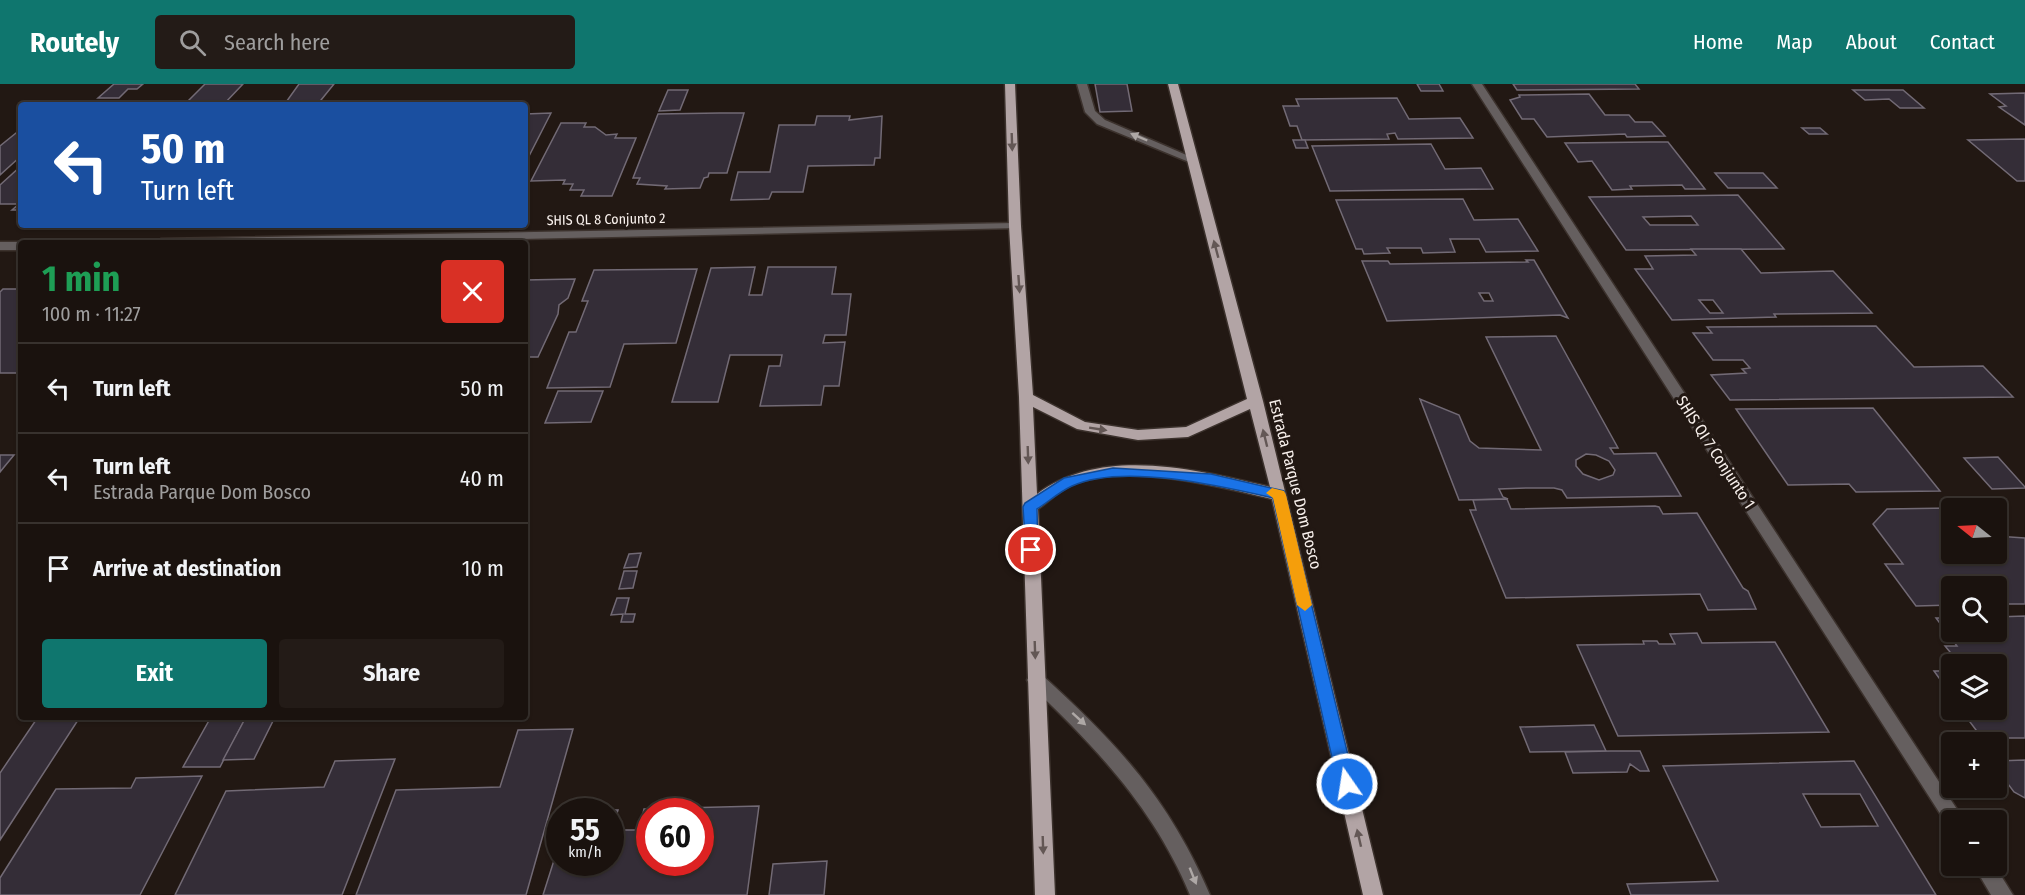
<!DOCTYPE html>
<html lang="en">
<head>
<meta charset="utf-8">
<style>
  body { margin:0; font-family:"Fira Sans Condensed",sans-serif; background:#231b17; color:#f1f3f6; height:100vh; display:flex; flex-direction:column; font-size:22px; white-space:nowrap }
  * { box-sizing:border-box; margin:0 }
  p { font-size:20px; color:#9f9e9e }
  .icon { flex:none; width:33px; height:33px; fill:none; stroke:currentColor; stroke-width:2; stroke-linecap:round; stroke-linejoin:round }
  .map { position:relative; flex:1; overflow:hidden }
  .sheet { position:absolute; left:18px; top:156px; width:510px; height:480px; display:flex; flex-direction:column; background:#1a120e; border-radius:6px; box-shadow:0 2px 4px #0004,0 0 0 2px #38322e }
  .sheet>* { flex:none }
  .banner { position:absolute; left:18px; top:18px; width:510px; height:126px; border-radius:6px; box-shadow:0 2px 4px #0004,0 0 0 2px #38322e; background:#1a4fa0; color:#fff; overflow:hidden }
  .needle { width:39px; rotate:288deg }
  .controls { position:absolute; left:1941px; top:414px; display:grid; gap:12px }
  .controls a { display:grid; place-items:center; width:66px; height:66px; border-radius:6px; background:#1a120e; box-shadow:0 2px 4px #0004,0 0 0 2px #38322e; font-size:30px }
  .speed { position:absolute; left:546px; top:714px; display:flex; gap:12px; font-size:30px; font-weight:700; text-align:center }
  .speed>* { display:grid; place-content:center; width:78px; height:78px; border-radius:50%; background:#1a120e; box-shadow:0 2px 4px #0004,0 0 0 2px #38322e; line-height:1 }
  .speed small { font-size:15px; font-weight:400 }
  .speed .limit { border:9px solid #d22; background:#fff; color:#111 }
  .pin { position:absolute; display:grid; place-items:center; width:51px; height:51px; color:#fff; margin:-26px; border:3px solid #fff; border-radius:50%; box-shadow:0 2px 6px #0007 }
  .me { position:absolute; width:66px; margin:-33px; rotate:347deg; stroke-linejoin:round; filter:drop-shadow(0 0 4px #0008) }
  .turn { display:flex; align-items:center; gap:21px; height:126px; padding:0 24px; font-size:27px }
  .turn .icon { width:78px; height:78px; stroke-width:2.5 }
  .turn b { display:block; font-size:42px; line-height:51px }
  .round { display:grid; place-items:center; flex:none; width:63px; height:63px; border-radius:6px; background:#231b17 }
  .headline { display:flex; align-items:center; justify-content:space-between; height:102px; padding:0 24px }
  h1 { font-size:36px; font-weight:700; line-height:45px; color:#1e9e55 }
  .primary-button { display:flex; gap:12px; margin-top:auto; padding:12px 24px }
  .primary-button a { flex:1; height:69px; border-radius:6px; background:#0f766e; color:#fff; font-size:24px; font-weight:700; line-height:69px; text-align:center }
  .primary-button a+a { background:#231b17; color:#f1f3f6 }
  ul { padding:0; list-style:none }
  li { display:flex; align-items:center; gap:18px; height:90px; padding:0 24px; border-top:2px solid #38322e }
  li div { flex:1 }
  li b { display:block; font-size:22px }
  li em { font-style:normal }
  header { display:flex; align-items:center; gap:36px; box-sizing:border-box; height:84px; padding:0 30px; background:#0f766e; color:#fff }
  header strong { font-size:28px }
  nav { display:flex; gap:33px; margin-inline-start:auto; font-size:21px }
  .search { width:420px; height:54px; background:#231b17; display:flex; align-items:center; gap:15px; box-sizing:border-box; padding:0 21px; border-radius:6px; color:#9f9e9e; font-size:22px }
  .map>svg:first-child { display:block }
</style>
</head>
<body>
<header>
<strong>Routely</strong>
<div class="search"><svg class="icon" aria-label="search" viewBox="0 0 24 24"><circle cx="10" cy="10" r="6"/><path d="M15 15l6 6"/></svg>Search here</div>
<nav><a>Home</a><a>Map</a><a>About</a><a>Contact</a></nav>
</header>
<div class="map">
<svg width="2025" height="811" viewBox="0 0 2025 811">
  <rect width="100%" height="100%" fill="#221813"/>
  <g fill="#342d37" stroke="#726a75" stroke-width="1.5" fill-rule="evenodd">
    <polygon points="114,0 143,0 137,5 128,5 119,14 98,14"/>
    <polygon points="205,0 243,0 223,21 184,21"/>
    <polygon points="299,0 334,0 317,21 284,21"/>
    <polygon points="1095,0 1127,0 1132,27 1100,28"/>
    <polygon points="1417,0 1439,0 1443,7 1421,7"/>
    <polygon points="1513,0 1635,0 1639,5 1517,6"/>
    <polygon points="668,6 688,6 680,26 659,27"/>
    <polygon points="1853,6 1903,6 1924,24 1900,24 1889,15 1865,16"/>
    <polygon points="2025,9 2025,41 1999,23 2006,22 1990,10"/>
    <polygon points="1589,10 1605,31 1629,31 1635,38 1652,38 1665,52 1627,53 1625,50 1547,53 1534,35 1522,35 1510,16 1520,13 1519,11"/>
    <polygon points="1397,14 1409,35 1460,34 1473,54 1398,55 1395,49 1387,50 1389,55 1302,56 1297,42 1290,42 1283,22 1299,22 1296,15"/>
    <polygon points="551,29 527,76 525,75 525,30"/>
    <polygon points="720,29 744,29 727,89 709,89 708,93 704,94 700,104 665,105 667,102 637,100 640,94 633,94 658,30"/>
    <polygon points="817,32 850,32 849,36 882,32 880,74 875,74 874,81 808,82 803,108 772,108 769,115 731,116 738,88 770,88 779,41 815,41"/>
    <polygon points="561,39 586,39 584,43 595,43 606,51 617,50 615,54 636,54 612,112 581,112 584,106 570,106 573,100 563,100 565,96 531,97"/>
    <polygon points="1802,44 1820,44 1827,50 1809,50"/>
    <polygon points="21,45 21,72 0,91 0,62"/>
    <polygon points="2025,55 2025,97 2017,97 1968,56"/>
    <polygon points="1293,56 1305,56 1308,64 1296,64"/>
    <polygon points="1651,58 1668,58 1705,105 1685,105 1682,101 1630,102 1632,105 1612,106 1592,77 1578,78 1565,59"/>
    <polygon points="1431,60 1445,85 1481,84 1493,105 1330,107 1312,62"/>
    <polygon points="21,82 21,126 12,126 19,120 0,120 0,101"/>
    <polygon points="1715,89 1763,89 1777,104 1728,104"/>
    <path d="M1738 111 1784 165 1626 166 1589 113ZM1691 132 1698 141H1650L1643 133Z"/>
    <polygon points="1463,115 1474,136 1518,135 1538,167 1486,168 1479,155 1450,155 1455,168 1423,169 1421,164 1387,164 1390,169 1364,170 1362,165 1356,165 1336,116"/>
    <path d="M1691 165H1741L1761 189 1833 187 1872 229 1774 230 1776 233 1672 236 1635 185H1653L1645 172 1696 171ZM1699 216H1713L1723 229H1710Z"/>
    <path d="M1526 176H1534L1568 234 1560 231 1387 237 1362 177H1388L1390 180 1528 178ZM1479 209H1489L1493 217H1484Z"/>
    <polygon points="755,183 749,211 762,211 768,183 836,183 832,210 851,210 846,251 825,251 823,259 845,258 839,302 824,302 821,321 760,322 769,282 780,282 782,271 730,271 718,318 672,318 711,184"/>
    <polygon points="697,185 676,259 624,260 610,303 547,304 569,248 576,248 588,217 582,217 594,186"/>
    <polygon points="575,195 568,214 559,221 558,230 538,273 525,273 525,196"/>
    <polygon points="3,205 21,205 21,289 0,289 0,208"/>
    <polygon points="1876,242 1914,283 1983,282 2013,313 1730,316 1711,291 1746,289 1742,285 1750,284 1743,276 1713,276 1693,249 1712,249 1707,243"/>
    <path d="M1556 252 1618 364H1610L1614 370 1656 369 1681 412 1567 414 1562 406 1554 404H1526L1499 405 1503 413 1508 415 1459 416 1420 315 1459 331 1470 357 1479 364 1541 366 1486 253ZM1586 370 1596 371 1609 377 1615 386 1613 391 1599 396 1583 390 1576 382V376Z"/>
    <polygon points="558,307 603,307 591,338 545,339"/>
    <polygon points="1873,324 1940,407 1856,408 1849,400 1788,401 1736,325"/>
    <polygon points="0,371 14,371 0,388"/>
    <polygon points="1998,373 2025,403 2025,404 1992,405 1964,374"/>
    <polygon points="1507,415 1511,425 1655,422 1659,423 1663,430 1697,429 1743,504 1748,507 1756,525 1708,526 1700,510 1506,514 1470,426 1476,426 1473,416"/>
    <polygon points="1950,424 1952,470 1996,470 1996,452 2025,454 2025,520 1996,520 1996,502 1952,502 1952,521 1916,522 1885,480 1903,480 1873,440 1887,425"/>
    <polygon points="641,469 637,483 624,484 629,470"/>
    <polygon points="624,487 637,487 633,504 619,505"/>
    <polygon points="617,514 629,514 625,530 635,530 633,538 621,538 623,530 611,531"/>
    <polygon points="2025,532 2025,654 1982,654 1961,626 1996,626 1996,580 1960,580 1945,562 1957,562 1936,534 1952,534 1952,548 1996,548 1996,533"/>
    <polygon points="1697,549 1702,559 1775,558 1829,648 1618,652 1577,561 1644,560 1643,557 1657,557 1659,560 1675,560 1670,550"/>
    <polygon points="1934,587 1952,587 1952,612"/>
    <polygon points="38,633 80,633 0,756 0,689"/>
    <polygon points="211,633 246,633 220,683 183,683"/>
    <polygon points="246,633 275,633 254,675 223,676"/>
    <polygon points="1594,641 1606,667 1530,668 1520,643"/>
    <polygon points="573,645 526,811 356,811 396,706 500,703 518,646"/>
    <polygon points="1611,667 1640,667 1649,687 1640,687 1630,680 1627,688 1573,689 1565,668"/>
    <polygon points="395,675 342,811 175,811 226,707 324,703 335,677"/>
    <polygon points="2025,676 2025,714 2014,708 1996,684 1996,677"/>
    <path d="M1854 677 1936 811H1631L1627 800 1718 797 1663 682ZM1803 710H1860L1878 742 1821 743Z"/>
    <polygon points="202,692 140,811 0,811 0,794 56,705 131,704 136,694"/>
    <path d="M759 722 747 811H543L556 770H560V778H610V728L573 726H618L612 746H639L644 725ZM650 728H700V778H650Z"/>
    <polygon points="827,777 824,811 769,811 773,780"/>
  </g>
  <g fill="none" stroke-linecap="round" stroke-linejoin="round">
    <g stroke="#3c322d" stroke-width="3">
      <g id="service">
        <polygon points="1077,0 1087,0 1095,27 1105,36 1198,76 1189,78 1097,40 1085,28"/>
        <path d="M1036 589 1042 591C1118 660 1169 715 1210 811H1190C1155 726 1096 663 1030 601L1027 596 1030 591Z"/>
      </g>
    </g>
    <g stroke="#3c322d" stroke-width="3">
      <g id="minor">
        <polygon points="1472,0 1482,0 1964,736 1952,736 1952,744 1948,742"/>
        <polygon points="1015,139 1021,142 1019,144 339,159 155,159 161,155"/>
        <polygon points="0,158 21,158 23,159 21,159 21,166 0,166"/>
        <polygon points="1974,782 1995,782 2013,811 1991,811"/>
      </g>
    </g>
    <g stroke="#3c322d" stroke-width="3">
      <path id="primary" d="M1005 0H1015L1021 142 1033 311 1085 338 1138 346 1186 343 1247 315 1168 0H1178L1263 317 1383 811H1363L1272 415C1218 402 1125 378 1072 401 1059 407 1049 417 1038 425L1055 811H1035L1019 313 1009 142ZM1033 323 1077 345 1138 356 1188 353 1250 325 1270 403C1197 386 1103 361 1037 410Z"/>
    </g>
    <use href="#service" fill="#655f5f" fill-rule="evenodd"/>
    <use href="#minor" fill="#655f5f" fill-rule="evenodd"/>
    <use href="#primary" fill="#b2a4a5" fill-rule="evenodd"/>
  </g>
  <defs><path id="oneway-solid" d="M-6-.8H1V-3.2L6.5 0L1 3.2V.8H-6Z" transform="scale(1.5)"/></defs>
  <g fill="#aea8a6">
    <use href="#oneway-solid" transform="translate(1139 53) rotate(-157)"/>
    <use href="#oneway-solid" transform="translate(1079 635) rotate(42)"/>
    <use href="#oneway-solid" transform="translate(1193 792) rotate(68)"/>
  </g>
  <g fill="#635755">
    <use href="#oneway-solid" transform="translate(1012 58) rotate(88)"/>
    <use href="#oneway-solid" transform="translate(1216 165) rotate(-105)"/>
    <use href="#oneway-solid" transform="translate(1019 200) rotate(86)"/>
    <use href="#oneway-solid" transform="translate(1098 345) rotate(9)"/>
    <use href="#oneway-solid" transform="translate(1265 354) rotate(-104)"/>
    <use href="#oneway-solid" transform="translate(1028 371) rotate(88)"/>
    <use href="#oneway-solid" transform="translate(1035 566) rotate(88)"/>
    <use href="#oneway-solid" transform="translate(1359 754) rotate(-103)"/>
    <use href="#oneway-solid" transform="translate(1043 761) rotate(88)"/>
  </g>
  <path fill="#1a73e8" stroke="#114b97" stroke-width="1.5" d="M1113 384 1211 390 1284 407 1355 700 1353 705 1347 707 1341 705 1338 700 1273 414C1221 402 1122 379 1072 402 1059 408 1048 418 1037 425L1038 466 1031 472 1026 470 1023 423 1025 419 1064 394Z"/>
  <polygon fill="#f59e0b" points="1272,404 1284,407 1286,411 1312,521 1305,527 1297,521 1273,414 1266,409"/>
  <g text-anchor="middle" stroke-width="6" stroke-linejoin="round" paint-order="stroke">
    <g font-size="14" fill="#f8f0ec" stroke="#221813">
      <text transform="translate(606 135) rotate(-1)" y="5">SHIS QL 8 Conjunto 2</text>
    </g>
    <g font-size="16" fill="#f8f0ec" stroke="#221813">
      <text transform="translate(1716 368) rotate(57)" y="6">SHIS QI 7 Conjunto 1</text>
      <text transform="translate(1296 400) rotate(76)" y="6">Estrada Parque Dom Bosco</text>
    </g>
  </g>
</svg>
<div class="controls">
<a><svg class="needle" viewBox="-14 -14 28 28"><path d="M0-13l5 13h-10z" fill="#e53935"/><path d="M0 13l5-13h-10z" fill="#9f9e9e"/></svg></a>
<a><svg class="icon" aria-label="search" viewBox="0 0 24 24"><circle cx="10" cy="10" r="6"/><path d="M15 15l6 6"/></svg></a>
<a><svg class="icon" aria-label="layers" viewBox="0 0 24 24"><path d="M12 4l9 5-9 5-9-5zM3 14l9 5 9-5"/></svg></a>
<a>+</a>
<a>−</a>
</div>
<div class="speed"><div>55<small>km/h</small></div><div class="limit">60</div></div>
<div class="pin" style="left:1031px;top:466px;background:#d93025"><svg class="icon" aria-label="arrive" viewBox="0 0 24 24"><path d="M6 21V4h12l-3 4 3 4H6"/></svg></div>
<svg class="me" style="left:1347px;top:700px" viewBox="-20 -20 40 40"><circle r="17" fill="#1a73e8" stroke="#fff" stroke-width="3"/><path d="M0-11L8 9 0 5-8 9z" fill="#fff"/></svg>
<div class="banner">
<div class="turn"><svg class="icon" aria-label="left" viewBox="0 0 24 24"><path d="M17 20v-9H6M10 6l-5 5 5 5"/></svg><div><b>50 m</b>Turn left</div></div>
</div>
<section class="sheet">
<div class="headline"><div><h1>1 min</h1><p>100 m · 11:27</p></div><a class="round" style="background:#d93025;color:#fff"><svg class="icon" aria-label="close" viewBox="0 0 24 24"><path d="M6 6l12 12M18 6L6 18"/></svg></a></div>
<ul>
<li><svg class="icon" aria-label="left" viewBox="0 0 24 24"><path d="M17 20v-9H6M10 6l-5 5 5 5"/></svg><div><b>Turn left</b></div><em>50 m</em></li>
<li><svg class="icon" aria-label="left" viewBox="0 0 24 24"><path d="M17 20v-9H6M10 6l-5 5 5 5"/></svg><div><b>Turn left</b><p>Estrada Parque Dom Bosco</p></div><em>40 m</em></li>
<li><svg class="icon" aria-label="arrive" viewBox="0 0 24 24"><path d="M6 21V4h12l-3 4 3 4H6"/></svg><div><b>Arrive at destination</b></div><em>10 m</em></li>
</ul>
<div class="primary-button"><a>Exit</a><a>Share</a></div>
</section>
</div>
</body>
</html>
